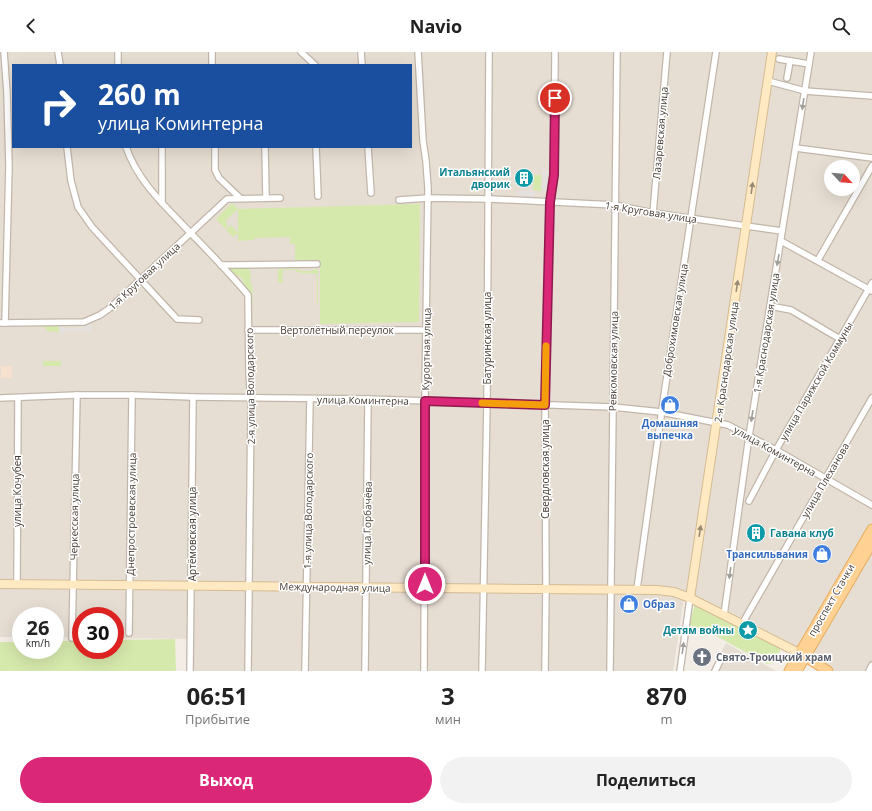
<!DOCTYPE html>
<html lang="ru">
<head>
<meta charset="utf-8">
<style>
  body { margin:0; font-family:"Open Sans",sans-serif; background:#f2f2f2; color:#222; height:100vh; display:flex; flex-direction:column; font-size:15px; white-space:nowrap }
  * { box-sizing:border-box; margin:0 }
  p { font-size:13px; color:#767676 }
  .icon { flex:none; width:22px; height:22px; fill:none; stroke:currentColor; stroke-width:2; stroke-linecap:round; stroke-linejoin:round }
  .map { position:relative; height:619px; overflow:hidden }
  .sheet { display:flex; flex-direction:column; background:#fff; flex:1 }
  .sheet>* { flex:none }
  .guide { position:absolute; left:12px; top:12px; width:400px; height:84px; border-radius:0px; box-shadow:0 4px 16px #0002; background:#1a4fa0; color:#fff; overflow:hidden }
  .needle { width:26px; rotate:116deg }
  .fabs { position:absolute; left:824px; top:108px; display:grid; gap:8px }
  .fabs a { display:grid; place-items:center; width:36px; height:36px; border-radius:50%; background:#fff; box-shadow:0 4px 16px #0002; font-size:20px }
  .speed { position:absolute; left:12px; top:555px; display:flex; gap:8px; font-size:20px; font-weight:700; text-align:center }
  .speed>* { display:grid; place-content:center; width:52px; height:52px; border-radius:50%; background:#fff; box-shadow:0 4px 16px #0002; line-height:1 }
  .speed small { font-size:10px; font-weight:400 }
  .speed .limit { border:6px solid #d22; background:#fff; color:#111 }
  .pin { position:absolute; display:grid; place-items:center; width:34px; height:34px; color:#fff; margin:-17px; border:2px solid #fff; border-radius:50%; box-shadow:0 1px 4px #0007 }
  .me { position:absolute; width:44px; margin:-22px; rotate:0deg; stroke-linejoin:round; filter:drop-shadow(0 0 3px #0008) }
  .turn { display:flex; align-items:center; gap:14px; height:84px; padding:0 20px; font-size:18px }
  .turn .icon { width:52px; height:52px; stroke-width:2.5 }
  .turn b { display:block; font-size:28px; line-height:34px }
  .eta { display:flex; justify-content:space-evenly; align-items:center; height:68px; text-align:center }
  .eta b { font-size:24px; font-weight:700; line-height:28px }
  .cta { display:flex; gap:8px; margin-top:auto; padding:8px 20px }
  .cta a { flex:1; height:46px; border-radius:24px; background:#db2777; color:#fff; font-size:16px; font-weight:700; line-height:46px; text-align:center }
  .cta a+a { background:#f2f2f2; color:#222 }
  header { display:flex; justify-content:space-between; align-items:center; height:52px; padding:0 20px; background:#fff; font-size:18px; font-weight:700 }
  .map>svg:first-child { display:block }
</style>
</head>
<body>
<header><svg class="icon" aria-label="back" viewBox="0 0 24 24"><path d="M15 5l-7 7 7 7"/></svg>Navio<svg class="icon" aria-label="search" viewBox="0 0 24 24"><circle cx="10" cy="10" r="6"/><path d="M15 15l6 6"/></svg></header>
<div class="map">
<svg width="872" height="619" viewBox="0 0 872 619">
  <rect width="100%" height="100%" fill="#f3ede5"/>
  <g fill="#e7ded3" fill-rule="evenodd">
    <path d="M0 0H872V471L799 598 685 539 673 619H188L189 587 115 586V564H81V586L55 585V564H21V585H0ZM13 13H411V95H13ZM831 115H853V137H831Z"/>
    <polygon points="872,497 872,608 866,619 835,619 811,604"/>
    <polygon points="726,591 776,619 710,619"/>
  </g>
  <rect fill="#f6e1cf" x="1" y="314" width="11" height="12"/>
  <g fill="#d6e9ac">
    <polygon points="534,123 541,123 541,139 533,138"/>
    <polygon points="232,151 238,157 420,152 419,270 320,272 320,209 295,209 295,192 290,192 290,186 295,185 254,186 254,188 238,189 238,181 233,185 226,178 231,173 238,181 238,157 225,169 228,173 225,177 216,167"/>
    <polygon points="231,216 249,216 250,222 251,222 250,231 252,231 253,253 251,241 242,231 244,228 239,223 236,225 231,219"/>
    <polygon points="278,217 297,217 300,219 312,219 314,217 318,217 318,253 317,253 317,222 305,221 301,222 301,220 296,220 296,218 283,218 282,228 284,231 278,231"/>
    <polygon points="43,273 59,273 59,280 46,279 46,275 43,276 42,279"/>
    <rect x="43" y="309" width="18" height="5"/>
    <polygon points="695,552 782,595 773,611 767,612 709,580 689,573"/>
    <polygon points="175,587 176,619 0,619 0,590 21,590 21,598 55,598 55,589 81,589 81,598 115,598 115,588"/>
  </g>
  <g fill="#e4e0de">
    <polygon points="543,118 547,118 547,139 542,139"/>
    <polygon points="518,139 534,139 534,145 518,144"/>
    <polygon points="91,270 91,280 59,280 59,273 62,273 63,276 82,276 82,273"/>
  </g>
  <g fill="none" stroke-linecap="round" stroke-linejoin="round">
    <g stroke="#c2b6aa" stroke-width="8">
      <g id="street">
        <polyline points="4,0 7,41 9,114 5,271"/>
        <polyline points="58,0 60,13"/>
        <polyline points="118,0 118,13"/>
        <polyline points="212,0 212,13"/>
        <polyline points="301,0 315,13"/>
        <polyline points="361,0 362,13"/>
        <polyline points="418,0 423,89 426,109 428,136 425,344 424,619"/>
        <polyline points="779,7 809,12"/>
        <polyline points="787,26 790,9"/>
        <polyline points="768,29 805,39 872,44"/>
        <polyline points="67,95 71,129 78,155 92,175 177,267 199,268"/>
        <path d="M126 95C137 127 160 149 183 173 205 196 228 219 248 243L249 320 251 354 248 619"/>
        <polyline points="162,95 162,151"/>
        <polyline points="215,95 215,118 219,126 240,146"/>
        <polyline points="265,95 266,146"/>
        <polyline points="316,95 318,144"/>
        <polyline points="368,95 371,141"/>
        <polyline points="796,96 872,106"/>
        <polyline points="399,148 428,146 491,147 615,153 653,161 782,179"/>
        <polyline points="653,161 667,0"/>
        <polyline points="781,189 872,239"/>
        <polyline points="818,208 872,114"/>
        <polyline points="221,213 317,212"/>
        <polyline points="770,254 791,258 840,287"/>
        <polyline points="0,271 84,270 100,263 110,256 227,147 280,146"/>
        <polyline points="248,278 427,278"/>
        <polyline points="0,346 77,343 132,343 193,345 368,347 613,355 661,360 728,373 776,398 872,453"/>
        <polyline points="749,449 776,398 872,231"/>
        <polyline points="17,533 18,346"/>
        <polyline points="637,537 662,357 716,0"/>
        <polyline points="724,563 749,384 811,0"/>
        <polyline points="742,572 872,346"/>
        <polyline points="129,581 132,343"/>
        <polyline points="72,586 77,343"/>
        <polyline points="190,619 193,345"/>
        <polyline points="305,619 310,347"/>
        <polyline points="365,619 368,347"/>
        <polyline points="482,619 487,351 489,0"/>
        <polyline points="545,619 546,533 545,348 550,150 554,123 555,0"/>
        <polyline points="610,619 617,0"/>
        <polyline points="680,619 690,546"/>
        <polyline points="715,619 722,605"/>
        <polyline points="869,619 872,613"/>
      </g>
    </g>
    <g stroke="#d5bb93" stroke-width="10">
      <g id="secondary">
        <polyline points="0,532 657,538 674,540 690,546 799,601"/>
        <polyline points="690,546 772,0"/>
      </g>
    </g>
    <g stroke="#e8ac5f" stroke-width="11">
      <g id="primary">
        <polyline points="801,602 828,619"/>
        <polyline points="789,619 872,477"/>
        <polyline points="797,619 872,491"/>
      </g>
    </g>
    <use href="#street" stroke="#fff" stroke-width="5.5"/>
    <use href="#secondary" stroke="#ffe9c3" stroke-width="8"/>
    <use href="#primary" stroke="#ffd192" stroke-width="9"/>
  </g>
  <defs><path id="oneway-solid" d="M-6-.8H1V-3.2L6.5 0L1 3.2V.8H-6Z"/></defs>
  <g fill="#a29e9a">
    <use href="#oneway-solid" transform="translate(803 52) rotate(99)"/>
    <use href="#oneway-solid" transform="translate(778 208) rotate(100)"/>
    <use href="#oneway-solid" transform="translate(752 364) rotate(99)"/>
    <use href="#oneway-solid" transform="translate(730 521) rotate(98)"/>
    <use href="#oneway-solid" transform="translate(683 596) rotate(-82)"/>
  </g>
  <g fill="#998a74">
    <use href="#oneway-solid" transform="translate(752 136) rotate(-82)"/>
    <use href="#oneway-solid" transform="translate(737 234) rotate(-82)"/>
    <use href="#oneway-solid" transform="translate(700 479) rotate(-81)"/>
  </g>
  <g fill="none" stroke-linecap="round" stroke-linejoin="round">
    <g stroke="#8e194d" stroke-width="10">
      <polyline id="route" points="425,532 425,349 545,353 550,150 554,123 555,46"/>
    </g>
    <use href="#route" stroke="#db2777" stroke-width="7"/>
    <polyline stroke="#f59e0b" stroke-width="7" points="482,351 545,353 546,294"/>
  </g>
  <defs>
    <g id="building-disc" transform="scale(1)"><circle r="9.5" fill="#0f9aa8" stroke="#fff"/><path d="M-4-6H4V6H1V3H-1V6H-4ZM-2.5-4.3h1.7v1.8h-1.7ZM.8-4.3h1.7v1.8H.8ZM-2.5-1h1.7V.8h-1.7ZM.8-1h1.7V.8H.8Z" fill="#fff"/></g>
    <g id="shop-disc" transform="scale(1)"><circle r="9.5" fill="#3f7fe0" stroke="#fff"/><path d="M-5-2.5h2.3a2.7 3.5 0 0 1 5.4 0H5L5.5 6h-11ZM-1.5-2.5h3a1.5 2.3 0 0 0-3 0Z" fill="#fff"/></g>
    <g id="sight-disc" transform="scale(1)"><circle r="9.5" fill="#0f9aa8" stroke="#fff"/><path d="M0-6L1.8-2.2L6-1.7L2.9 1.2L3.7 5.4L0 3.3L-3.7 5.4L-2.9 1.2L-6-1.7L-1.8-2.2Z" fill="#fff"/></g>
    <g id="church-disc" transform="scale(1)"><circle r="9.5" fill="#6b7280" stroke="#fff"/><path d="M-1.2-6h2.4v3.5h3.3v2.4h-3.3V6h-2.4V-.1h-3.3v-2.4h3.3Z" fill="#fff"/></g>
  </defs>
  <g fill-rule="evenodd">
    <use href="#building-disc" x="524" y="126"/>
    <use href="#shop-disc" x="670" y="353"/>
    <use href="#building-disc" x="756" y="481"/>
    <use href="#shop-disc" x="822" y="502"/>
    <use href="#shop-disc" x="629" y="552"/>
    <use href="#sight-disc" x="748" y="578"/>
    <use href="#church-disc" x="702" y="605"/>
  </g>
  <g text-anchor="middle" stroke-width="3" stroke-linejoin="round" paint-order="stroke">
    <g font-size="10" fill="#463d34" stroke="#fff">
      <text transform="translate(660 81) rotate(-85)" y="4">Лазаревская улица</text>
      <text transform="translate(651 160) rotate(9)" y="4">1-я Круговая улица</text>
      <text transform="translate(144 224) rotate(-43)" y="4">1-я Круговая улица</text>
      <text transform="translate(675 268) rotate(-81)" y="4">Доброхимовская улица</text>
      <text x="337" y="282">Вертолётный переулок</text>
      <text transform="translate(766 281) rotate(-81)" y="4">1-я Краснодарская улица</text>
      <text transform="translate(487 286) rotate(-90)" y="4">Батуринская улица</text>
      <text transform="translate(426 297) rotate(-89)" y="4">Курортная улица</text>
      <text transform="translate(613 309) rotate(-89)" y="4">Ревкомовская улица</text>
      <text transform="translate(726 310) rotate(-82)" y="4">2-я Краснодарская улица</text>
      <text transform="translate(816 329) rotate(-60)" y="4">улица Парижской Коммуны</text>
      <text transform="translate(250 334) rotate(-91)" y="4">2-я улица Володарского</text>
      <text transform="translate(363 348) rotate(1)" y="4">улица Коминтерна</text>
      <text transform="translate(775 399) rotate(29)" y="4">улица Коминтерна</text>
      <text transform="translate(545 417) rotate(-90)" y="4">Свердловская улица</text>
      <text transform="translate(825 428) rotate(-60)" y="4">улица Плеханова</text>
      <text transform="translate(17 439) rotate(-90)" y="4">улица Кочубея</text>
      <text transform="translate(308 459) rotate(-89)" y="4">1-я улица Володарского</text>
      <text transform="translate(131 462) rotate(-89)" y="4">Днепростроевская улица</text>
      <text transform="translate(74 465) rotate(-89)" y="4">Черкесская улица</text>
      <text transform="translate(367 471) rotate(-89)" y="4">улица Горбачёва</text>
      <text transform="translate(192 482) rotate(-90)" y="4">Артёмовская улица</text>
      <text transform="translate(335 535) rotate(1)" y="4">Международная улица</text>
      <text transform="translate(831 548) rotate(-60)" y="4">проспект Стачки</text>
    </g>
    <g font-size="10" font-weight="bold" fill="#0d838f" stroke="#fff" text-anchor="end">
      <text x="510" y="124">Итальянский<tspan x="510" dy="12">дворик</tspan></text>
      <text x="770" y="485" text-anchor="start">Гавана клуб</text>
      <text x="734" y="582">Детям войны</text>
    </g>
    <g font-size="10" font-weight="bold" fill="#366cbe" stroke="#fff">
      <text x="670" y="375">Домашняя<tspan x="670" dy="12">выпечка</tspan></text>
      <text x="808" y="506" text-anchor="end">Трансильвания</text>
      <text x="643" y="556" text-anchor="start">Образ</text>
    </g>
    <g font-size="10" font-weight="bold" fill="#5b616d" stroke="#fff" text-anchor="start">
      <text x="716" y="609">Свято-Троицкий храм</text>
    </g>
  </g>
</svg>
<div class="fabs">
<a><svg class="needle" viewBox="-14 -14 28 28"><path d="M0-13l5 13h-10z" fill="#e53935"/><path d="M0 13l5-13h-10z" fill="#767676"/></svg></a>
</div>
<div class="speed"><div>26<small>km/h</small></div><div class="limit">30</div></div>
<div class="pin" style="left:555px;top:46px;background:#d93025"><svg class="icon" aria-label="arrive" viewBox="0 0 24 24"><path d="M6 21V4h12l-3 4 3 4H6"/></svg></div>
<svg class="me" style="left:425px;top:532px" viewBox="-20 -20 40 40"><circle r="17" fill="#db2777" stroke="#fff" stroke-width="3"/><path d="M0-11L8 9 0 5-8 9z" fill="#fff"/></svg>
<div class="guide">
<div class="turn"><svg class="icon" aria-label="right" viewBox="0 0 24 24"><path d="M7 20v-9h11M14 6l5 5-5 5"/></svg><div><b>260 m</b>улица Коминтерна</div></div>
</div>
</div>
<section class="sheet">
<div class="eta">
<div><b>06:51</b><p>Прибытие</p></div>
<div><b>3</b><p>мин</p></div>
<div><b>870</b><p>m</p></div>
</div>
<div class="cta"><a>Выход</a><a>Поделиться</a></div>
</section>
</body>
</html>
